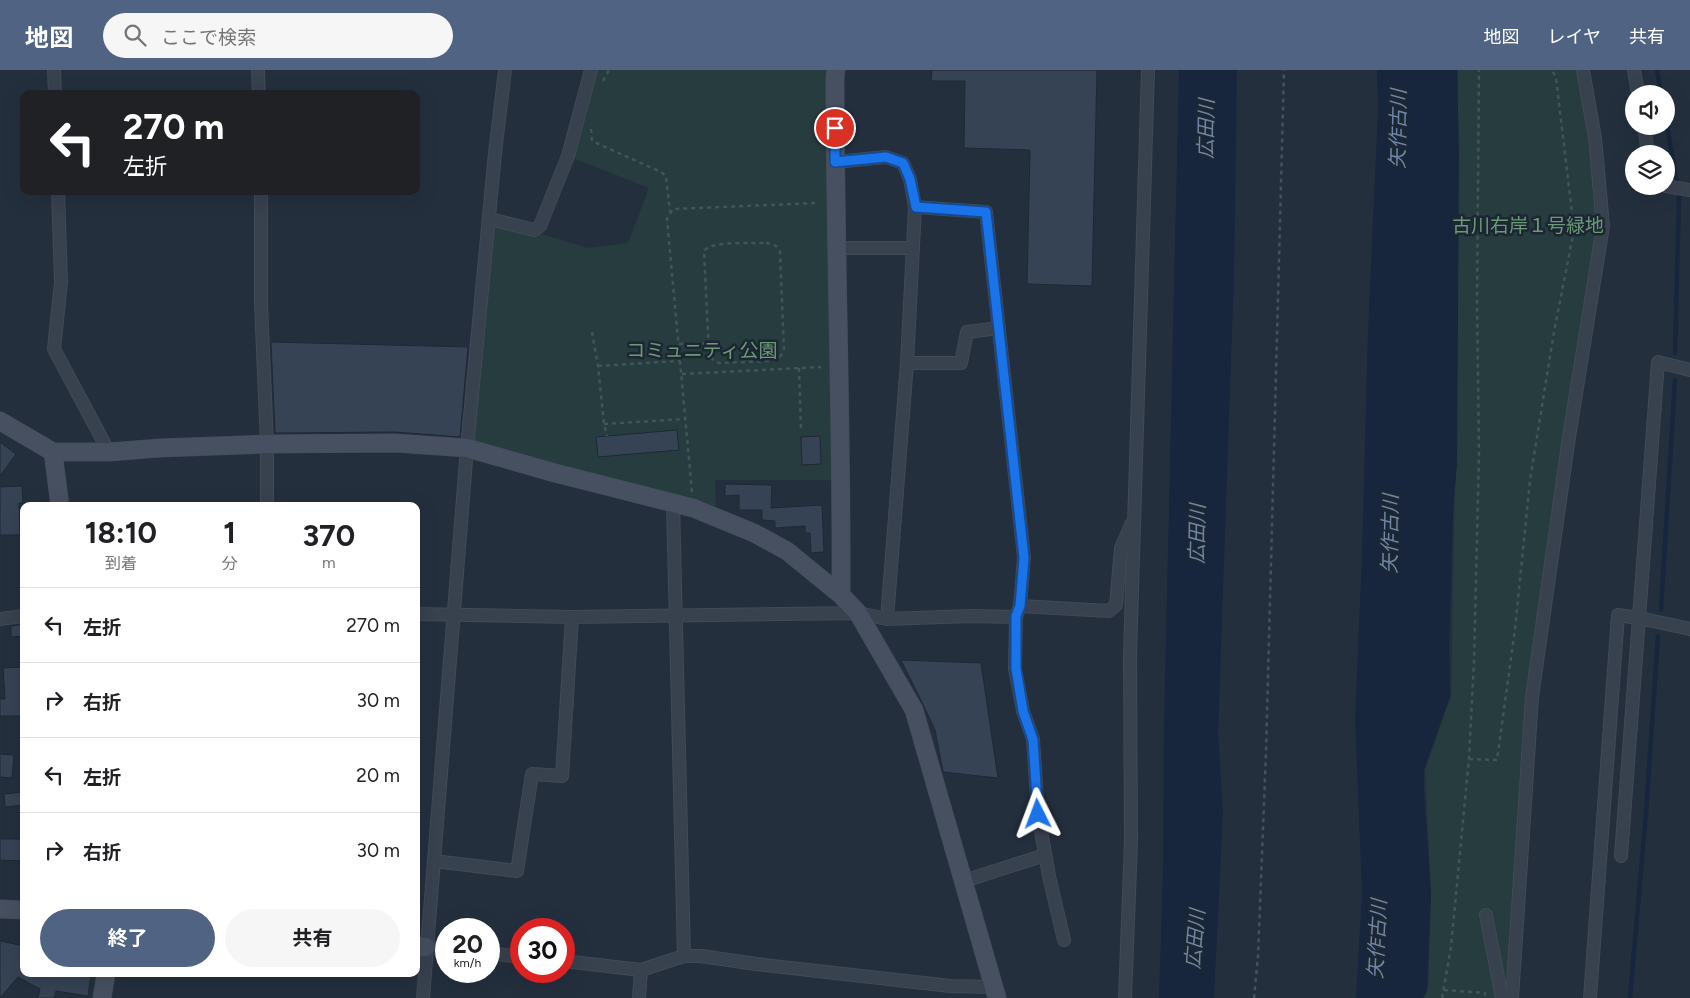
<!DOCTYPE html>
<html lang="ja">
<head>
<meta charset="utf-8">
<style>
  body { margin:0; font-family:Figtree,"Noto Sans JP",sans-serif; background:#f6f6f6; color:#202124; height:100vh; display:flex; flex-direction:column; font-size:19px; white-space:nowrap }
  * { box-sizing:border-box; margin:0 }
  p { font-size:16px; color:#757577 }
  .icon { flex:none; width:28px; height:28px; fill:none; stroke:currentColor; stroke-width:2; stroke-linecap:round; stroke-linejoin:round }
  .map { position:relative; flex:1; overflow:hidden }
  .sheet { position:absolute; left:20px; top:432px; width:400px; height:475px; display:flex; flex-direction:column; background:#fff; border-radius:10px; box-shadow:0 5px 20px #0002 }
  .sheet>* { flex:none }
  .hud { position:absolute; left:20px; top:20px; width:400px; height:105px; border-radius:10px; box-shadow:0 5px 20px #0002; background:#202124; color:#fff; overflow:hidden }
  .fabs { position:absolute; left:1625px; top:15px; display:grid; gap:10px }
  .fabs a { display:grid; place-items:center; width:50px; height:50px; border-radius:50%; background:#fff; box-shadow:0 5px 20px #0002; font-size:25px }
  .speed { position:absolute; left:435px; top:848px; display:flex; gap:10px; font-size:25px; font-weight:700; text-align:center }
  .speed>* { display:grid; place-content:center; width:65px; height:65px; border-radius:50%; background:#fff; box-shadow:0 5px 20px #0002; line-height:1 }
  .speed small { font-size:12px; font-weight:400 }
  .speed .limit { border:8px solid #d22; background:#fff; color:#111 }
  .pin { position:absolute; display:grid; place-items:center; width:42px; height:42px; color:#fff; margin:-21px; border:2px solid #fff; border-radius:50%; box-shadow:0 1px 5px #0007 }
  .me { position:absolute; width:55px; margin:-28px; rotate:357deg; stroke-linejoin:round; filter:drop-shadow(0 0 4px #0008) }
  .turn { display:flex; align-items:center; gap:18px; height:105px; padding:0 20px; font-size:22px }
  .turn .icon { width:65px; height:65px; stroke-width:2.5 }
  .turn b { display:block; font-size:35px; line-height:42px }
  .eta { display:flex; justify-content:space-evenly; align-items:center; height:85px; text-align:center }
  .eta b { font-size:30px; font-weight:700; line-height:35px }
  .button { display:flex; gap:10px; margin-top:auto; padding:10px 20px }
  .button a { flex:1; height:58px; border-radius:30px; background:#506383; color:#fff; font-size:20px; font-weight:700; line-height:58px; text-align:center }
  .button a+a { background:#f6f6f6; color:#202124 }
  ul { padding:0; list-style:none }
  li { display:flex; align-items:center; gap:15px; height:75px; padding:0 20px; border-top:1px solid #e0e0e0 }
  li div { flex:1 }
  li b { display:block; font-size:19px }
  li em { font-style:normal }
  header { display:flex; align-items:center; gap:30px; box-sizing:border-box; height:70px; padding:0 25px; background:#506383; color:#fff }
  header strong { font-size:24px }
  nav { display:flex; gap:28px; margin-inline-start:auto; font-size:18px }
  .search { width:350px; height:45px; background:#f6f6f6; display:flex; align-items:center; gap:12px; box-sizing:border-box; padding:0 18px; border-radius:28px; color:#757577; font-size:19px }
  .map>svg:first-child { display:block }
</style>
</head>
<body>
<header>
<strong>地図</strong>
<div class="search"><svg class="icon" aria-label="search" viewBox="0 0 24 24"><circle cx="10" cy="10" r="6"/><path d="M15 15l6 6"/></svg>ここで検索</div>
<nav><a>地図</a><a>レイヤ</a><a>共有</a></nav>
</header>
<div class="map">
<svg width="1690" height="928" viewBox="0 0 1690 928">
  <rect width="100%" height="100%" fill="#242f3e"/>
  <g fill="#263c3f">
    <polygon points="591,0 836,0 842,410 715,410 716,447 468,378 490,149 588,178 628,173 649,118 568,86"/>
    <polygon points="1458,0 1579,0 1599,155 1556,414 1510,928 1424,928 1428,918 1431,823 1425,700 1451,626 1458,228"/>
  </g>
  <g fill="#17263c">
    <polygon points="1179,0 1237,0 1234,205 1218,664 1223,740 1214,928 1159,928 1163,798 1164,653"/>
    <polygon points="1377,0 1457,0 1459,83 1457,394 1453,441 1449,577 1450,626 1424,700 1424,723 1431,823 1427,920 1423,928 1356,928 1362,822 1355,649 1362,484 1368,261 1378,40"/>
  </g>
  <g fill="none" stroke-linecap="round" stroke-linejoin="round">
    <g stroke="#17263c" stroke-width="4.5">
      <polyline points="1657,0 1661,24"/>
      <polyline points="1666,51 1679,124 1675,283"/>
      <polyline points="1661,539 1675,310"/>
      <polyline points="1630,928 1646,743 1658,566"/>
    </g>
  </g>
  <g fill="#364354" stroke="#1f2835">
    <polygon points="932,0 1097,0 1092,216 1027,214 1030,80 964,78 965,11 931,11"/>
    <polygon points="271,272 468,277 460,367 395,362 275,363"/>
    <polygon points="677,360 679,380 598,387 596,367"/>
    <polygon points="820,366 821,394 802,395 801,367"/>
    <polygon points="0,372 16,384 0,406"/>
    <polygon points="725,414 772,415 771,438 822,435 824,482 811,483 810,463 805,463 805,456 775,458 775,451 762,450 762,440 739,440 739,425 725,426"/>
    <polygon points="22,416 23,433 19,433 20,465 0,465 0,417"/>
    <polygon points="24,554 24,566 11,567 11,556"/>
    <polygon points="901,590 981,593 998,708 943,702 935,660 917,622"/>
    <polygon points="23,597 24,646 0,646 0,629 5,629 3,598"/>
    <polygon points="0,684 14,685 12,708 0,707"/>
    <polygon points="24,722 24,735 5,737 4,724"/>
    <polygon points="0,769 24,769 24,791 0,790"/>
    <polygon points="0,871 24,876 24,904 91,904 88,926 56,921 54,928 38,928 40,919 18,907 0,928"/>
  </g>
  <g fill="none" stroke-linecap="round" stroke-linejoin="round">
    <g stroke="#414a57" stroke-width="14">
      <g id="street">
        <polyline points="54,0 55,24"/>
        <polyline points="258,0 259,24"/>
        <polyline points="1634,0 1638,24"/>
        <polyline points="1644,56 1648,84"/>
        <polyline points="1666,116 1690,120"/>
        <polyline points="58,121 61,212 54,279 109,382"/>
        <polyline points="261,121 261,234 267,374 267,436"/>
        <polyline points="490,149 534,160 540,156 568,86 591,0"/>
        <polyline points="835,178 913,178"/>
        <polyline points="907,293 961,293 967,262 999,258"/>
        <polyline points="673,433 684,886"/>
        <polyline points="1020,536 1109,541 1116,535 1121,478 1132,453"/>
        <polyline points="416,544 572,547 858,543 887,549 971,546 1016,547 1020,536 1024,487 986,142 915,137 910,109 903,93 886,87 835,92"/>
        <polyline points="1016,547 1015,599 1023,641 1033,669 1038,744 1049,806 1064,870"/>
        <polyline points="0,549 24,546"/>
        <polyline points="887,549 907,293 915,137"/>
        <polyline points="1621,786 1639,548 1690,559"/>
        <polyline points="434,791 517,801 532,704 562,706 572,547"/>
        <polyline points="964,811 1045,785"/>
        <polyline points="1486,845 1502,928"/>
        <polyline points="426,877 446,879"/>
        <polyline points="489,883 521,887"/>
        <polyline points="564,891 641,900 684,886 701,886 756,894 950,916 994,917"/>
        <polyline points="423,928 467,378 495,83 505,0"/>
        <polyline points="639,928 641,900"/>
        <polyline points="1125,928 1131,772 1130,586 1148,0"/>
        <polyline points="1512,928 1532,627 1569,367 1603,156 1595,68 1583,0"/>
        <polyline points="1590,928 1618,545 1639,548 1658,292 1690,300"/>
      </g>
    </g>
    <g stroke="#414a57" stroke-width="19">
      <g id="secondary">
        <path d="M836 0 835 8C835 181 842 353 841 525"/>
        <polyline points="0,351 53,382 109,382 160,378 267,374 395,373 467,378 555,403 693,438 754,463 787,481 841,525 858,543 914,640 997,928"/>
        <polyline points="53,382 60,436"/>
        <polyline points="0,839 24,840"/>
        <polyline points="416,876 426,877"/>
        <polyline points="102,928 106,904"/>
      </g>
    </g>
    <g stroke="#3f5557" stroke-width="2.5" stroke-dasharray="4 4" stroke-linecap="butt">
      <polyline points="603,11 609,0"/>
      <polyline points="591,59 592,71 661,102 666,106 670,142"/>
      <path d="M766 173C773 174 777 175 780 182L784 281 780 287 772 291 719 293 712 289 709 284 704 181C712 170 752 174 766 173Z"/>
      <polyline points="592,262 598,296 604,354 607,366"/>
      <polyline points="679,274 707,273"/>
      <polyline points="598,296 680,291"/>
      <polyline points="799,298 801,359"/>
      <polyline points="682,304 821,297"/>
      <polyline points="604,354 686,349"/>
      <polyline points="692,422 667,149 673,139 817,133"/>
      <polyline points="1469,689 1497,690 1515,559 1530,410 1554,262 1574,160 1556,8 1552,0"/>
      <polyline points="1444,920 1485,923 1484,928"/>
      <polyline points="1254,928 1258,886 1266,682 1284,0"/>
      <polyline points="1442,928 1451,877 1469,688 1474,591 1479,384 1477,232 1479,0"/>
    </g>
    <use href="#street" stroke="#38414e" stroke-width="12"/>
    <use href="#secondary" stroke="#465061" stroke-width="18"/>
  </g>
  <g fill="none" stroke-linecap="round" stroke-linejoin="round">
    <g stroke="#114b97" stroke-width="12">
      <polyline id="route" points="835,58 835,92 886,87 903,93 910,109 916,137 986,142 1024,488 1020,536 1016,546 1016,599 1023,641 1033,670 1038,744"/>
    </g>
    <use href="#route" stroke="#1a73e8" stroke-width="9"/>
  </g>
  <g text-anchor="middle" stroke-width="5" stroke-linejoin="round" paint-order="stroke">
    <g font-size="19" fill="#6b9a76" stroke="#1d2633">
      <text x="1528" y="162">古川右岸１号緑地</text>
      <text x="702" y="287">コミュニティ公園</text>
    </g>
    <g font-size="20" font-style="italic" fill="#6d86a8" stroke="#1d2633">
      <text transform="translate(1206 59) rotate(-89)" y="7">広田川</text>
      <text transform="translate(1398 59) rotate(-89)" y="7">矢作古川</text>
      <text transform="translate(1197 464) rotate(-89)" y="7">広田川</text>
      <text transform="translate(1390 464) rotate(-89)" y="7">矢作古川</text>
      <text transform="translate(1195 869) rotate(-85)" y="7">広田川</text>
      <text transform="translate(1377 869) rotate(-87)" y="7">矢作古川</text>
    </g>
  </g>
</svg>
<div class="fabs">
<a><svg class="icon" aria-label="sound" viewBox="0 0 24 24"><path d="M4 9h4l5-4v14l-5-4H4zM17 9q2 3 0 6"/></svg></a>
<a><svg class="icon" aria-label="layers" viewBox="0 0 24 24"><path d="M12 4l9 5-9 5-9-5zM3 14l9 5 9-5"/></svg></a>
</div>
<div class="speed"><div>20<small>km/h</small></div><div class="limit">30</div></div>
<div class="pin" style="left:835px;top:58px;background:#d93025"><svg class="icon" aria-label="arrive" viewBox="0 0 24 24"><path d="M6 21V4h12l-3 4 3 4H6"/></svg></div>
<svg class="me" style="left:1038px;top:744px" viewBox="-20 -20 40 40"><path d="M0-17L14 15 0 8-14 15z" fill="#1a73e8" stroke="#fff" stroke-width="4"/></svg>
<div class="hud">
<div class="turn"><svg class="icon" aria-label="left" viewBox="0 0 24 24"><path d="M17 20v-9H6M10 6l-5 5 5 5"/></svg><div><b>270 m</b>左折</div></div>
</div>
<section class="sheet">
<div class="eta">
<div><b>18:10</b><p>到着</p></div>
<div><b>1</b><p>分</p></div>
<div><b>370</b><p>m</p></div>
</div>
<ul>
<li><svg class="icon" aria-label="left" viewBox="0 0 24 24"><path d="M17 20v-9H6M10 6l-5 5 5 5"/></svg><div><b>左折</b></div><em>270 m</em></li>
<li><svg class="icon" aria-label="right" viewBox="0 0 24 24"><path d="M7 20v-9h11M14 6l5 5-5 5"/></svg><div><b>右折</b></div><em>30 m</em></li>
<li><svg class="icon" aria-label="left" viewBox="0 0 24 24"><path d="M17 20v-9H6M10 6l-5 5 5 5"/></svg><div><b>左折</b></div><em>20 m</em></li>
<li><svg class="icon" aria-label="right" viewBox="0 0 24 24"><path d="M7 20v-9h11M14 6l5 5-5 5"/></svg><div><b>右折</b></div><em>30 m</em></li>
</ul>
<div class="button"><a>終了</a><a>共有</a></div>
</section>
</div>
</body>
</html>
